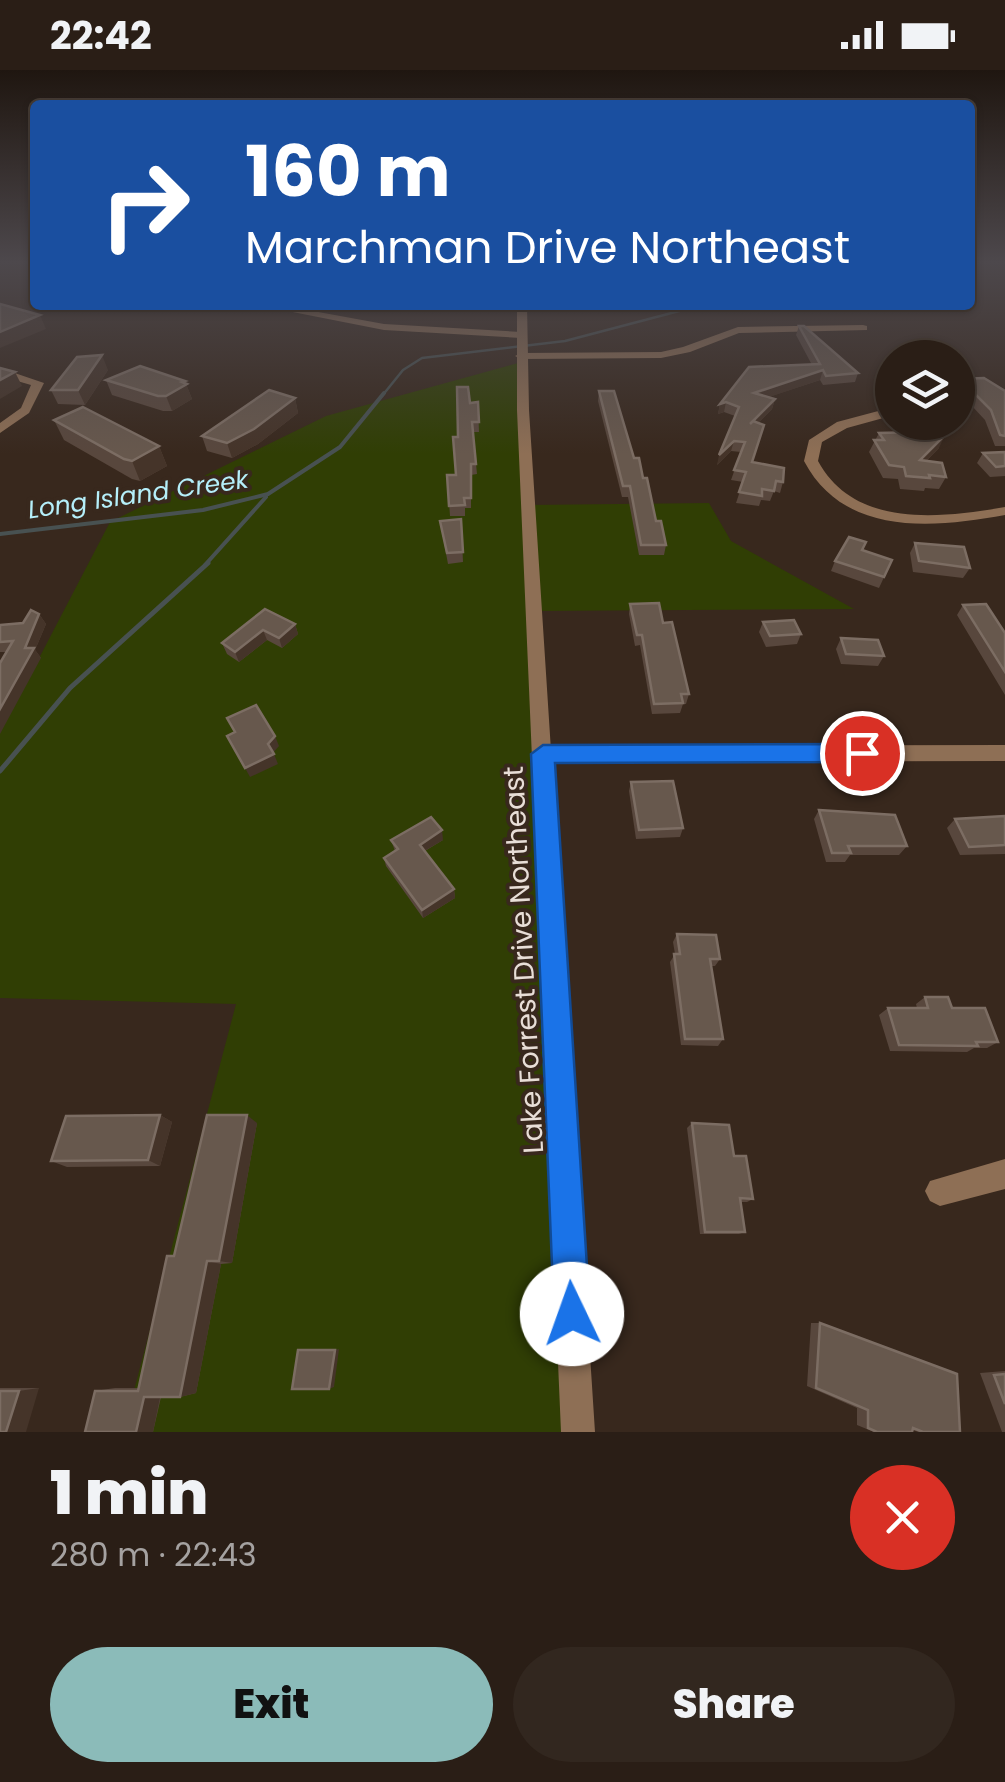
<!DOCTYPE html>
<html lang="en">
<head>
<meta charset="utf-8">
<style>
  body { margin:0; font-family:Poppins,sans-serif; background:#32271f; color:#f1f3f6; height:100vh; display:flex; flex-direction:column; font-size:38px; white-space:nowrap }
  * { box-sizing:border-box; margin:0 }
  p { font-size:32px; color:#a5a2a1 }
  .icon { flex:none; width:55px; height:55px; fill:none; stroke:currentColor; stroke-width:2; stroke-linecap:round; stroke-linejoin:round }
  .map { position:relative; height:1362px; overflow:hidden }
  .details { display:flex; flex-direction:column; background:#2a1e16; flex:1 }
  .details>* { flex:none }
  .guide { position:absolute; left:30px; top:30px; width:945px; height:210px; border-radius:10px; box-shadow:0 2px 8px #0004,0 0 0 2px #463c35; background:#1a4fa0; color:#fff; overflow:hidden }
  .tools { position:absolute; left:875px; top:270px; display:grid; gap:20px }
  .tools a { display:grid; place-items:center; width:100px; height:100px; border-radius:50%; background:#2a1e16; box-shadow:0 2px 8px #0004,0 0 0 2px #463c35; font-size:50px }
  .pin { position:absolute; display:grid; place-items:center; width:85px; height:85px; color:#fff; margin:-42px; border:5px solid #fff; border-radius:50%; box-shadow:0 2px 10px #0007 }
  .me { position:absolute; width:110px; margin:-55px; rotate:357deg; stroke-linejoin:round; filter:drop-shadow(0 0 8px #0008) }
  .turn { display:flex; align-items:center; gap:35px; height:210px; padding:0 50px; font-size:45px }
  .turn .icon { width:130px; height:130px; stroke-width:2.5 }
  .turn b { display:block; font-size:70px; line-height:85px }
  .round { display:grid; place-items:center; flex:none; width:105px; height:105px; border-radius:52px; background:#32271f }
  .summary { display:flex; align-items:center; justify-content:space-between; height:170px; padding:0 50px }
  h1 { font-size:60px; font-weight:800; line-height:75px }
  .cta { display:flex; gap:20px; margin-top:auto; padding:20px 50px }
  .cta a { flex:1; height:115px; border-radius:60px; background:#8bbbb9; color:#111; font-size:40px; font-weight:800; line-height:115px; text-align:center }
  .cta a+a { background:#32271f; color:#f1f3f6 }
  .status { display:flex; justify-content:space-between; align-items:center; height:70px; padding:0 50px; background:#2a1e16; direction:ltr }
  .status svg { height:28px; fill:currentColor }
  .map>svg:first-child { display:block }
</style>
</head>
<body>
<div class="status"><b>22:42</b><svg viewBox="0 0 49 12"><path d="M0 12V9h3v3zM5 12V6h3v6zM10 12V3h3v9zM15 12V0h3v12zM26 1h20v11H26zM47 4h2v5h-2z"/></svg></div>
<div class="map">
<svg width="1005" height="1362" viewBox="0 0 1005 1362">
  <rect width="100%" height="100%" fill="#38281d"/>
  <polygon fill="#303e04" points="522,292 528,435 709,433 731,471 854,539 532,541 563,1362 123,1362 236,934 0,928 0,663 110,452 326,346"/>
  <g fill="none" stroke-linecap="round" stroke-linejoin="round">
    <polyline stroke="#485151" stroke-width="2.5" points="382,326 403,300 422,288 565,271 702,235"/>
    <g stroke="#485151" stroke-width="4">
      <polyline points="0,464 203,440 268,424 340,377 384,323"/>
      <polyline points="205,495 266,427"/>
    </g>
    <polyline stroke="#485151" stroke-width="5" points="0,701 70,618 208,493"/>
    <g fill="#8e6f55" fill-rule="evenodd">
      <polygon points="257,235 280,235 384,254 521,262 527,265 521,268 384,260"/>
      <polygon points="863,255 867,256 867,260 739,263 690,282 661,288 521,289 515,286 521,283 661,282 683,277 738,257"/>
      <polygon points="0,298 44,313 29,343 0,363 0,353 21,338 31,315 0,306"/>
      <path d="M882 340 887 341V347L847 358 822 372 818 391C855 459 941 448 1005 437V445C933 458 844 467 804 391L809 370 837 352Z"/>
      <polygon points="1005,675 1005,691 543,692 536,690 533,684 536,678 543,676"/>
      <polygon points="1005,1089 1005,1119 940,1136 930,1131 925,1121 930,1111"/>
    </g>
    <polygon fill="#8e6f55" fill-rule="evenodd" points="517,235 527,235 529,340 595,1362 561,1362 517,340"/>
  </g>
  <g fill="#58473d">
    <polygon points="616,235 634,235 630,239"/>
    <polygon points="799,256 858,303 855,312 823,315 820,310 768,327 775,329 772,339 758,353 752,392 783,412 780,423 774,421 770,431 761,430 759,436 736,433 743,412 731,410 741,382 731,381 717,395 735,346 724,342 718,344 720,334 812,295 796,265"/>
    <polygon points="892,297 892,316 879,310 883,301"/>
    <polygon points="108,300 85,335 58,334 51,320"/>
    <polygon points="960,309 1005,321 1005,376 995,376 985,350 958,321 958,315"/>
    <polygon points="106,310 186,314 192,329 172,341 163,341 112,325"/>
    <polygon points="599,321 643,408 656,451 666,475 664,485 639,485 628,427 622,427 598,331"/>
    <polygon points="295,328 298,343 258,374 232,388 207,381 202,366"/>
    <polygon points="478,332 479,362 473,362 477,404 471,405 471,438 465,438 465,446 450,446 447,405 456,405 458,367 470,333"/>
    <polygon points="54,350 159,376 167,396 140,411 132,409 64,370"/>
    <polygon points="879,363 939,378 926,391 946,407 939,419 925,418 924,421 900,419 898,409 883,408 869,382"/>
    <polygon points="1005,382 1005,406 990,407 977,393 983,383"/>
    <polygon points="461,449 463,492 448,494 440,451"/>
    <polygon points="915,473 970,498 963,508 913,502 910,483"/>
    <polygon points="863,480 892,490 879,518 831,501 835,491"/>
    <polygon points="630,534 663,553 689,624 686,634 683,634 680,643 652,644 640,575 635,576 629,544"/>
    <polygon points="963,535 1005,563 1005,625 957,545"/>
    <polygon points="265,539 295,554 298,564 282,578 267,570 239,592 227,584 222,573"/>
    <polygon points="39,544 46,554 35,580 41,588 6,582 0,582 0,555 23,553"/>
    <polygon points="763,552 801,564 797,574 766,577 759,562"/>
    <polygon points="841,568 884,586 878,596 841,594 836,579"/>
    <polygon points="631,712 683,758 680,767 636,769 629,721"/>
    <polygon points="819,740 907,776 899,785 850,785 845,792 826,792 814,749"/>
    <polygon points="1005,746 1005,784 960,785 947,758 955,749"/>
    <polygon points="391,770 443,770 425,781 454,819 455,828 423,848 386,796 384,788 395,781"/>
    <polygon points="677,864 720,889 715,896 711,896 723,969 718,976 681,975 670,892 675,884 673,872"/>
    <polygon points="925,927 952,938 998,972 987,978 974,978 967,982 890,981 879,945 888,938 917,938 916,934"/>
    <polygon points="160,1045 172,1052 160,1096 67,1097 51,1091"/>
    <polygon points="257,1053 232,1193 221,1194 196,1323 180,1327 161,1327 153,1362 85,1362 95,1321 115,1318 139,1318 174,1186"/>
    <polygon points="692,1053 734,1086 753,1129 747,1132 741,1132 745,1162 739,1164 700,1164 687,1058"/>
    <polygon points="811,1253 820,1253 960,1362 919,1362 912,1360 912,1362 874,1362 857,1355 857,1338 807,1316"/>
    <polygon points="1005,1301 1005,1362 1002,1362 980,1303"/>
    <polygon points="0,1318 39,1318 0,1362"/>
  </g>
  <g fill="#453429">
    <polygon points="40,245 46,259 0,278 0,262"/>
    <polygon points="102,285 108,300 85,335 78,320"/>
    <polygon points="823,300 820,310 752,333 754,323"/>
    <polygon points="15,302 22,316 0,329 0,310"/>
    <polygon points="185,311 192,329 172,341 166,326"/>
    <polygon points="295,328 298,343 258,374 232,388 227,373"/>
    <polygon points="775,329 772,339 747,364 750,354"/>
    <polygon points="726,332 724,342 718,344 720,334"/>
    <polygon points="945,365 939,378 913,403 920,390"/>
    <polygon points="734,371 731,381 717,395 719,385"/>
    <polygon points="159,376 167,396 140,411 132,391"/>
    <polygon points="39,544 46,554 35,580 41,588 0,664 0,639"/>
    <polygon points="295,554 298,564 282,578 279,568"/>
    <polygon points="263,560 267,570 239,592 235,582"/>
    <polygon points="275,666 279,676 272,684 268,674"/>
    <polygon points="274,684 278,694 250,707 245,698"/>
    <polygon points="442,760 443,770 421,783 420,775"/>
    <polygon points="454,819 455,828 423,848 422,840"/>
    <polygon points="160,1045 172,1052 160,1096 148,1090"/>
    <polygon points="247,1045 257,1053 232,1193 219,1191"/>
    <polygon points="207,1191 221,1194 196,1323 180,1327"/>
    <polygon points="339,1279 334,1317 329,1319 335,1280"/>
    <polygon points="39,1318 26,1362 6,1362 19,1321"/>
    <polygon points="161,1323 153,1362 136,1362 144,1327"/>
  </g>
  <g fill="#67584d" stroke="#7c6d63" stroke-width="2.5">
    <polygon points="0,234 40,245 0,262"/>
    <polygon points="799,256 804,256 858,303 826,306 823,300 754,323 775,329 750,354 753,351 764,355 752,392 784,398 783,412 776,411 774,421 762,419 762,426 739,422 746,402 734,400 745,372 734,371 719,385 739,337 726,332 720,334 749,297 820,294"/>
    <polygon points="102,285 78,320 51,320 77,287"/>
    <polygon points="140,296 185,311 182,312 187,314 166,326 158,326 106,310"/>
    <polygon points="892,297 892,305 883,301"/>
    <polygon points="0,298 15,302 0,310"/>
    <polygon points="984,308 1005,321 1005,366 1000,365 991,340 960,309"/>
    <polygon points="457,317 468,317 470,333 478,332 479,352 472,352 476,394 471,394 471,428 464,428 465,435 449,436 447,405 456,405 453,367 458,367"/>
    <polygon points="269,320 295,328 254,359 227,373 202,366"/>
    <polygon points="599,321 614,321 634,388 639,388 643,408 647,408 656,451 661,451 666,475 641,475 630,416 623,416"/>
    <polygon points="83,337 159,376 132,391 124,389 54,350"/>
    <polygon points="924,358 945,365 920,390 942,393 946,407 929,405 930,408 906,406 904,397 889,395 874,370 884,370 879,363 919,362"/>
    <polygon points="1005,382 1005,396 996,397 983,383"/>
    <polygon points="461,449 463,482 447,483 440,451"/>
    <polygon points="849,467 866,472 862,480 892,490 884,507 835,491"/>
    <polygon points="915,473 964,477 970,498 919,491"/>
    <polygon points="659,533 663,553 672,552 689,624 681,624 683,633 654,634 642,565 637,565 630,534"/>
    <polygon points="986,534 1005,563 1005,602 963,535"/>
    <polygon points="265,539 295,554 279,568 263,560 235,582 222,573"/>
    <polygon points="31,540 39,544 25,578 34,578 0,639 0,593 13,571 0,572 0,555 23,553"/>
    <polygon points="794,550 801,564 770,566 763,552"/>
    <polygon points="841,568 878,570 884,586 846,584"/>
    <polygon points="256,635 275,666 268,674 274,684 245,698 227,666 235,662 227,648"/>
    <polygon points="673,711 683,758 639,760 631,712"/>
    <polygon points="819,740 895,745 907,776 848,776 851,783 832,783"/>
    <polygon points="1005,746 1005,775 969,777 955,749"/>
    <polygon points="431,747 442,760 420,775 454,819 422,840 384,788 398,779 391,770"/>
    <polygon points="677,864 716,865 720,889 710,889 723,969 685,969 674,884 680,884"/>
    <polygon points="925,927 948,927 952,938 985,938 998,972 976,972 978,976 899,975 888,938 928,938"/>
    <polygon points="160,1045 148,1090 51,1091 66,1046"/>
    <polygon points="207,1045 247,1045 219,1191 207,1191 180,1327 144,1327 136,1362 85,1362 95,1321 138,1321 167,1186 174,1186"/>
    <polygon points="692,1053 729,1055 734,1086 746,1086 753,1129 740,1128 745,1162 705,1162"/>
    <polygon points="820,1253 957,1304 960,1362 923,1362 913,1358 912,1362 877,1362 868,1358 868,1340 816,1318"/>
    <polygon points="298,1280 335,1280 329,1319 292,1319"/>
    <polygon points="1005,1304 1005,1334 994,1305"/>
    <polygon points="0,1321 19,1321 6,1362 0,1362"/>
  </g>
  <linearGradient id="sky" x2="0" y2="1"><stop stop-color="#1f1610"/><stop offset="0.5" stop-color="#4d484c"/><stop offset="1" stop-color="#4d484c" stop-opacity="0"/></linearGradient>
  <rect width="1005" height="384" fill="url(#sky)"/>
  <polygon fill="#1a73e8" stroke="#114b97" stroke-width="2.5" points="862,674 873,683 862,692 555,693 590,1244 585,1257 572,1262 559,1257 554,1244 531,684 543,675"/>
  <g text-anchor="middle" stroke-width="8" stroke-linejoin="round" paint-order="stroke">
    <g font-size="25" font-style="italic" fill="#b5effa" stroke="#38281d">
      <text transform="translate(138 424) rotate(-8)" y="9">Long Island Creek</text>
    </g>
    <g font-size="28" fill="#e8ded7" stroke="#38281d">
      <text transform="translate(523 890) rotate(-93)" y="10">Lake Forrest Drive Northeast</text>
    </g>
  </g>
</svg>
<div class="tools">
<a><svg class="icon" aria-label="layers" viewBox="0 0 24 24"><path d="M12 4l9 5-9 5-9-5zM3 14l9 5 9-5"/></svg></a>
</div>
<div class="pin" style="left:862px;top:683px;background:#d93025"><svg class="icon" aria-label="arrive" viewBox="0 0 24 24"><path d="M6 21V4h12l-3 4 3 4H6"/></svg></div>
<svg class="me" style="left:572px;top:1244px" viewBox="-20 -20 40 40"><circle r="19" fill="#fff"/><path d="M0-13L10 11 0 6-10 11z" fill="#1a73e8"/></svg>
<div class="guide">
<div class="turn"><svg class="icon" aria-label="right" viewBox="0 0 24 24"><path d="M7 20v-9h11M14 6l5 5-5 5"/></svg><div><b>160 m</b>Marchman Drive Northeast</div></div>
</div>
</div>
<section class="details">
<div class="summary"><div><h1>1 min</h1><p>280 m · 22:43</p></div><a class="round" style="background:#d93025;color:#fff"><svg class="icon" aria-label="close" viewBox="0 0 24 24"><path d="M6 6l12 12M18 6L6 18"/></svg></a></div>
<div class="cta"><a>Exit</a><a>Share</a></div>
</section>
</body>
</html>
